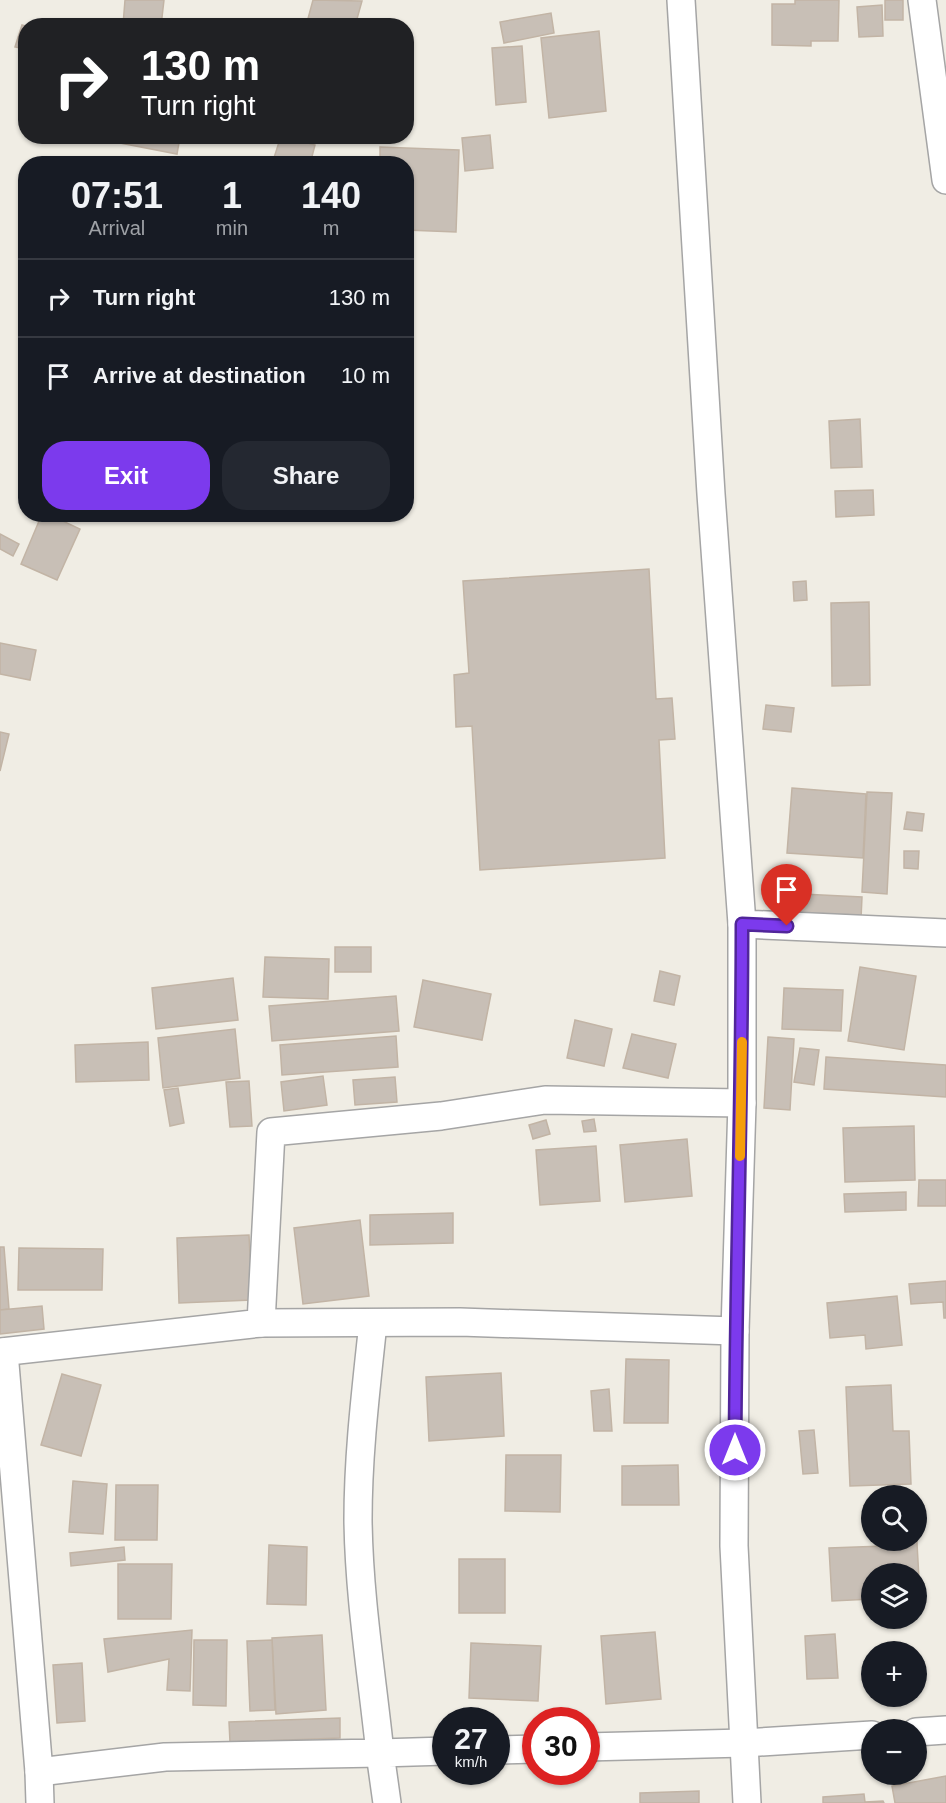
<!DOCTYPE html>
<html lang="en">
<head>
<meta charset="utf-8">
<style>
  body { margin:0; font-family:Helvetica,sans-serif; background:#242831; color:#f1f3f6; height:100vh; display:flex; flex-direction:column; font-size:22px; white-space:nowrap }
  * { box-sizing:border-box; margin:0 }
  p { font-size:20px; color:#9ea1a6 }
  .icon { flex:none; width:33px; height:33px; fill:none; stroke:currentColor; stroke-width:2; stroke-linecap:round; stroke-linejoin:round }
  .map { position:relative; flex:1; overflow:hidden }
  .panel { position:absolute; left:18px; top:156px; width:396px; height:366px; display:flex; flex-direction:column; background:#171b24; border-radius:24px; box-shadow:0 2px 4px #0004 }
  .panel>* { flex:none }
  .top-card { position:absolute; left:18px; top:18px; width:396px; height:126px; border-radius:24px; box-shadow:0 2px 4px #0004; background:#202124; color:#fff; overflow:hidden }
  .tools { position:absolute; left:861px; top:1485px; display:grid; gap:12px }
  .tools a { display:grid; place-items:center; width:66px; height:66px; border-radius:50%; background:#171b24; box-shadow:0 2px 4px #0004; font-size:30px }
  .speed { position:absolute; left:432px; top:1707px; display:flex; gap:12px; font-size:30px; font-weight:700; text-align:center }
  .speed>* { display:grid; place-content:center; width:78px; height:78px; border-radius:50%; background:#171b24; box-shadow:0 2px 4px #0004; line-height:1 }
  .speed small { font-size:15px; font-weight:400 }
  .speed .limit { border:9px solid #d22; background:#fff; color:#111 }
  .pin { position:absolute; display:grid; place-items:center; width:51px; height:51px; color:#fff; margin:-62px -26px; border-radius:50% 50% 50% 0; rotate:-45deg; box-shadow:0 0 6px #0007 }
  .pin .icon { rotate:45deg }
  .me { position:absolute; width:66px; margin:-33px; rotate:0deg; stroke-linejoin:round; filter:drop-shadow(0 0 4px #0008) }
  .turn { display:flex; align-items:center; gap:21px; height:126px; padding:0 24px; font-size:27px }
  .turn .icon { width:78px; height:78px; stroke-width:2.5 }
  .turn b { display:block; font-size:42px; line-height:51px }
  .eta { display:flex; justify-content:space-evenly; align-items:center; height:102px; text-align:center }
  .eta b { font-size:36px; font-weight:700; line-height:42px }
  .primary-button { display:flex; gap:12px; margin-top:auto; padding:12px 24px }
  .primary-button a { flex:1; height:69px; border-radius:24px; background:#7c3aed; color:#fff; font-size:24px; font-weight:700; line-height:69px; text-align:center }
  .primary-button a+a { background:#242831; color:#f1f3f6 }
  ul { padding:0; list-style:none }
  li { display:flex; align-items:center; gap:18px; height:78px; padding:0 24px; border-top:2px solid #363941 }
  li div { flex:1 }
  li b { display:block; font-size:22px }
  li em { font-style:normal }
  .map>svg:first-child { display:block }
</style>
</head>
<body>
<div class="map">
<svg width="946" height="1803" viewBox="0 0 946 1803">
  <rect width="100%" height="100%" fill="#f0ede4"/>
  <g fill="#c8bfb6" stroke="#c2b4a5" stroke-width="1.5">
    <polygon points="125,0 164,0 161,26 123,25"/>
    <polygon points="313,0 362,1 355,26 306,26"/>
    <polygon points="795,0 839,0 838,41 811,41 811,46 772,45 772,4 795,4"/>
    <rect x="885" y="0" width="18" height="20"/>
    <polygon points="882,5 883,36 859,37 857,7"/>
    <polygon points="551,13 554,33 504,43 500,22"/>
    <polygon points="22,25 26,26 26,49 15,47"/>
    <polygon points="599,31 606,111 549,118 541,38"/>
    <polygon points="522,46 526,102 496,105 492,48"/>
    <polygon points="490,135 493,168 465,171 462,138"/>
    <polygon points="105,136 175,136 180,137 177,154 104,140"/>
    <polygon points="281,136 315,145 310,164 272,164"/>
    <polygon points="380,147 459,150 456,232 406,230 406,164 380,164"/>
    <polygon points="860,419 862,467 831,468 829,421"/>
    <polygon points="873,490 874,515 836,517 835,491"/>
    <polygon points="42,514 48,514 80,529 57,580 21,564"/>
    <polygon points="0,534 19,544 13,556 0,549"/>
    <polygon points="649,569 656,699 672,698 675,739 659,740 665,858 480,870 472,726 456,727 454,675 469,673 463,581"/>
    <polygon points="806,581 807,600 794,601 793,582"/>
    <polygon points="869,602 870,685 832,686 831,603"/>
    <polygon points="0,643 36,650 30,680 0,674"/>
    <polygon points="766,705 794,708 791,732 763,729"/>
    <polygon points="0,732 9,734 0,771"/>
    <polygon points="792,788 866,794 863,858 787,853"/>
    <polygon points="867,792 892,793 887,894 862,892"/>
    <polygon points="907,812 924,814 922,831 904,829"/>
    <polygon points="904,851 919,851 918,869 904,868"/>
    <polygon points="802,894 862,897 861,919 800,916"/>
    <rect x="335" y="947" width="36" height="25"/>
    <polygon points="265,957 329,959 328,999 263,997"/>
    <polygon points="860,967 916,976 904,1050 848,1041"/>
    <polygon points="660,971 680,976 674,1005 654,1001"/>
    <polygon points="233,978 238,1020 156,1029 152,988"/>
    <polygon points="423,980 491,994 482,1040 414,1027"/>
    <polygon points="784,988 843,990 841,1031 782,1029"/>
    <polygon points="396,996 399,1031 272,1041 269,1006"/>
    <polygon points="575,1020 612,1029 604,1066 567,1058"/>
    <polygon points="235,1029 240,1078 163,1088 158,1038"/>
    <polygon points="632,1034 676,1044 668,1078 623,1068"/>
    <polygon points="396,1036 398,1067 282,1075 280,1045"/>
    <polygon points="768,1037 794,1039 790,1110 764,1108"/>
    <polygon points="148,1042 149,1080 76,1082 75,1045"/>
    <polygon points="800,1048 819,1050 814,1085 794,1082"/>
    <polygon points="826,1057 946,1065 946,1097 824,1089"/>
    <polygon points="323,1076 327,1105 284,1111 281,1082"/>
    <polygon points="395,1077 397,1102 355,1105 353,1080"/>
    <polygon points="249,1081 252,1126 230,1127 226,1082"/>
    <polygon points="178,1088 184,1123 170,1126 164,1090"/>
    <polygon points="594,1119 596,1131 584,1132 582,1121"/>
    <polygon points="546,1120 550,1134 533,1139 529,1125"/>
    <polygon points="914,1126 915,1180 845,1182 843,1128"/>
    <polygon points="687,1139 692,1196 625,1202 620,1145"/>
    <polygon points="596,1146 600,1201 540,1205 536,1150"/>
    <polygon points="919,1180 946,1180 946,1206 918,1206"/>
    <polygon points="906,1192 906,1210 845,1212 844,1194"/>
    <polygon points="453,1213 453,1243 370,1245 370,1215"/>
    <polygon points="360,1220 369,1296 303,1304 294,1228"/>
    <polygon points="249,1235 252,1300 179,1303 177,1238"/>
    <polygon points="0,1247 4,1247 9,1309 0,1310"/>
    <polygon points="19,1248 103,1249 102,1290 18,1290"/>
    <polygon points="946,1281 946,1318 944,1318 943,1302 911,1304 909,1284"/>
    <polygon points="897,1296 902,1345 866,1349 865,1335 830,1338 827,1303"/>
    <polygon points="42,1306 44,1329 0,1334 0,1310"/>
    <polygon points="626,1359 669,1360 668,1423 624,1423"/>
    <polygon points="501,1373 504,1436 429,1441 426,1377"/>
    <polygon points="62,1374 101,1385 81,1456 41,1445"/>
    <polygon points="891,1385 893,1431 909,1431 911,1484 850,1486 846,1387"/>
    <polygon points="609,1389 612,1431 594,1431 591,1391"/>
    <polygon points="814,1430 818,1473 803,1474 799,1431"/>
    <polygon points="506,1455 561,1455 560,1512 505,1511"/>
    <polygon points="678,1465 679,1505 622,1505 622,1466"/>
    <polygon points="73,1481 107,1484 103,1534 69,1532"/>
    <polygon points="116,1485 158,1485 157,1540 115,1540"/>
    <polygon points="916,1525 920,1597 916,1597 916,1574 872,1574 872,1599 832,1601 829,1548 884,1546 883,1540 916,1540"/>
    <polygon points="269,1545 307,1547 306,1605 267,1604"/>
    <polygon points="124,1547 125,1560 71,1566 70,1553"/>
    <rect x="459" y="1559" width="46" height="54"/>
    <polygon points="118,1564 172,1564 171,1619 118,1619"/>
    <polygon points="192,1630 190,1691 167,1690 169,1659 108,1672 104,1639"/>
    <polygon points="655,1632 661,1699 606,1704 601,1636"/>
    <polygon points="835,1634 838,1678 807,1679 805,1636"/>
    <polygon points="322,1635 326,1710 276,1714 272,1638"/>
    <polygon points="194,1640 227,1640 226,1706 193,1705"/>
    <polygon points="272,1640 275,1710 250,1711 247,1641"/>
    <polygon points="471,1643 541,1646 538,1701 469,1698"/>
    <polygon points="82,1663 85,1721 57,1723 53,1665"/>
    <polygon points="340,1718 340,1738 230,1742 229,1722"/>
    <polygon points="946,1776 946,1803 895,1803 892,1786"/>
    <polygon points="699,1791 699,1803 640,1803 640,1793"/>
    <polygon points="864,1794 865,1802 883,1801 884,1803 823,1803 823,1797"/>
  </g>
  <g fill="none" stroke-linecap="round" stroke-linejoin="round">
    <g stroke="#a5a5a5" stroke-width="30">
      <g id="street">
        <polyline points="681,0 711,494 742,924 946,933"/>
        <polyline points="922,0 946,180"/>
        <polyline points="742,924 742,1103 735,1331 734,1546 747,1803"/>
        <polyline points="261,1323 460,1322 735,1331"/>
        <polyline points="0,1352 261,1323 271,1132 441,1116 545,1100 742,1103"/>
        <path d="M4 1352 39 1772 165 1757 380 1753C372 1676 359 1598 358 1520 358 1454 366 1389 373 1323"/>
        <polyline points="916,1732 946,1730"/>
        <polyline points="586,1747 744,1743 872,1735"/>
        <polyline points="496,1750 536,1749"/>
        <polyline points="39,1772 40,1803"/>
        <polyline points="387,1803 380,1753 446,1751"/>
      </g>
    </g>
    <use href="#street" stroke="#fff" stroke-width="27"/>
  </g>
  <g fill="none" stroke-linecap="round" stroke-linejoin="round">
    <g stroke="#51269a" stroke-width="15">
      <path id="route" d="M735 1450C736 1275 742 1099 742 924L787 926"/>
    </g>
    <use href="#route" stroke="#7c3aed" stroke-width="10"/>
    <polyline stroke="#f59e0b" stroke-width="10" points="740,1156 742,1042"/>
  </g>
</svg>
<div class="tools">
<a><svg class="icon" aria-label="search" viewBox="0 0 24 24"><circle cx="10" cy="10" r="6"/><path d="M15 15l6 6"/></svg></a>
<a><svg class="icon" aria-label="layers" viewBox="0 0 24 24"><path d="M12 4l9 5-9 5-9-5zM3 14l9 5 9-5"/></svg></a>
<a>+</a>
<a>−</a>
</div>
<div class="speed"><div>27<small>km/h</small></div><div class="limit">30</div></div>
<div class="pin" style="left:787px;top:926px;background:#d93025"><svg class="icon" aria-label="arrive" viewBox="0 0 24 24"><path d="M6 21V4h12l-3 4 3 4H6"/></svg></div>
<svg class="me" style="left:735px;top:1450px" viewBox="-20 -20 40 40"><circle r="17" fill="#7c3aed" stroke="#fff" stroke-width="3"/><path d="M0-11L8 9 0 5-8 9z" fill="#fff"/></svg>
<div class="top-card">
<div class="turn"><svg class="icon" aria-label="right" viewBox="0 0 24 24"><path d="M7 20v-9h11M14 6l5 5-5 5"/></svg><div><b>130 m</b>Turn right</div></div>
</div>
<section class="panel">
<div class="eta">
<div><b>07:51</b><p>Arrival</p></div>
<div><b>1</b><p>min</p></div>
<div><b>140</b><p>m</p></div>
</div>
<ul>
<li><svg class="icon" aria-label="right" viewBox="0 0 24 24"><path d="M7 20v-9h11M14 6l5 5-5 5"/></svg><div><b>Turn right</b></div><em>130 m</em></li>
<li><svg class="icon" aria-label="arrive" viewBox="0 0 24 24"><path d="M6 21V4h12l-3 4 3 4H6"/></svg><div><b>Arrive at destination</b></div><em>10 m</em></li>
</ul>
<div class="primary-button"><a>Exit</a><a>Share</a></div>
</section>
</div>
</body>
</html>
